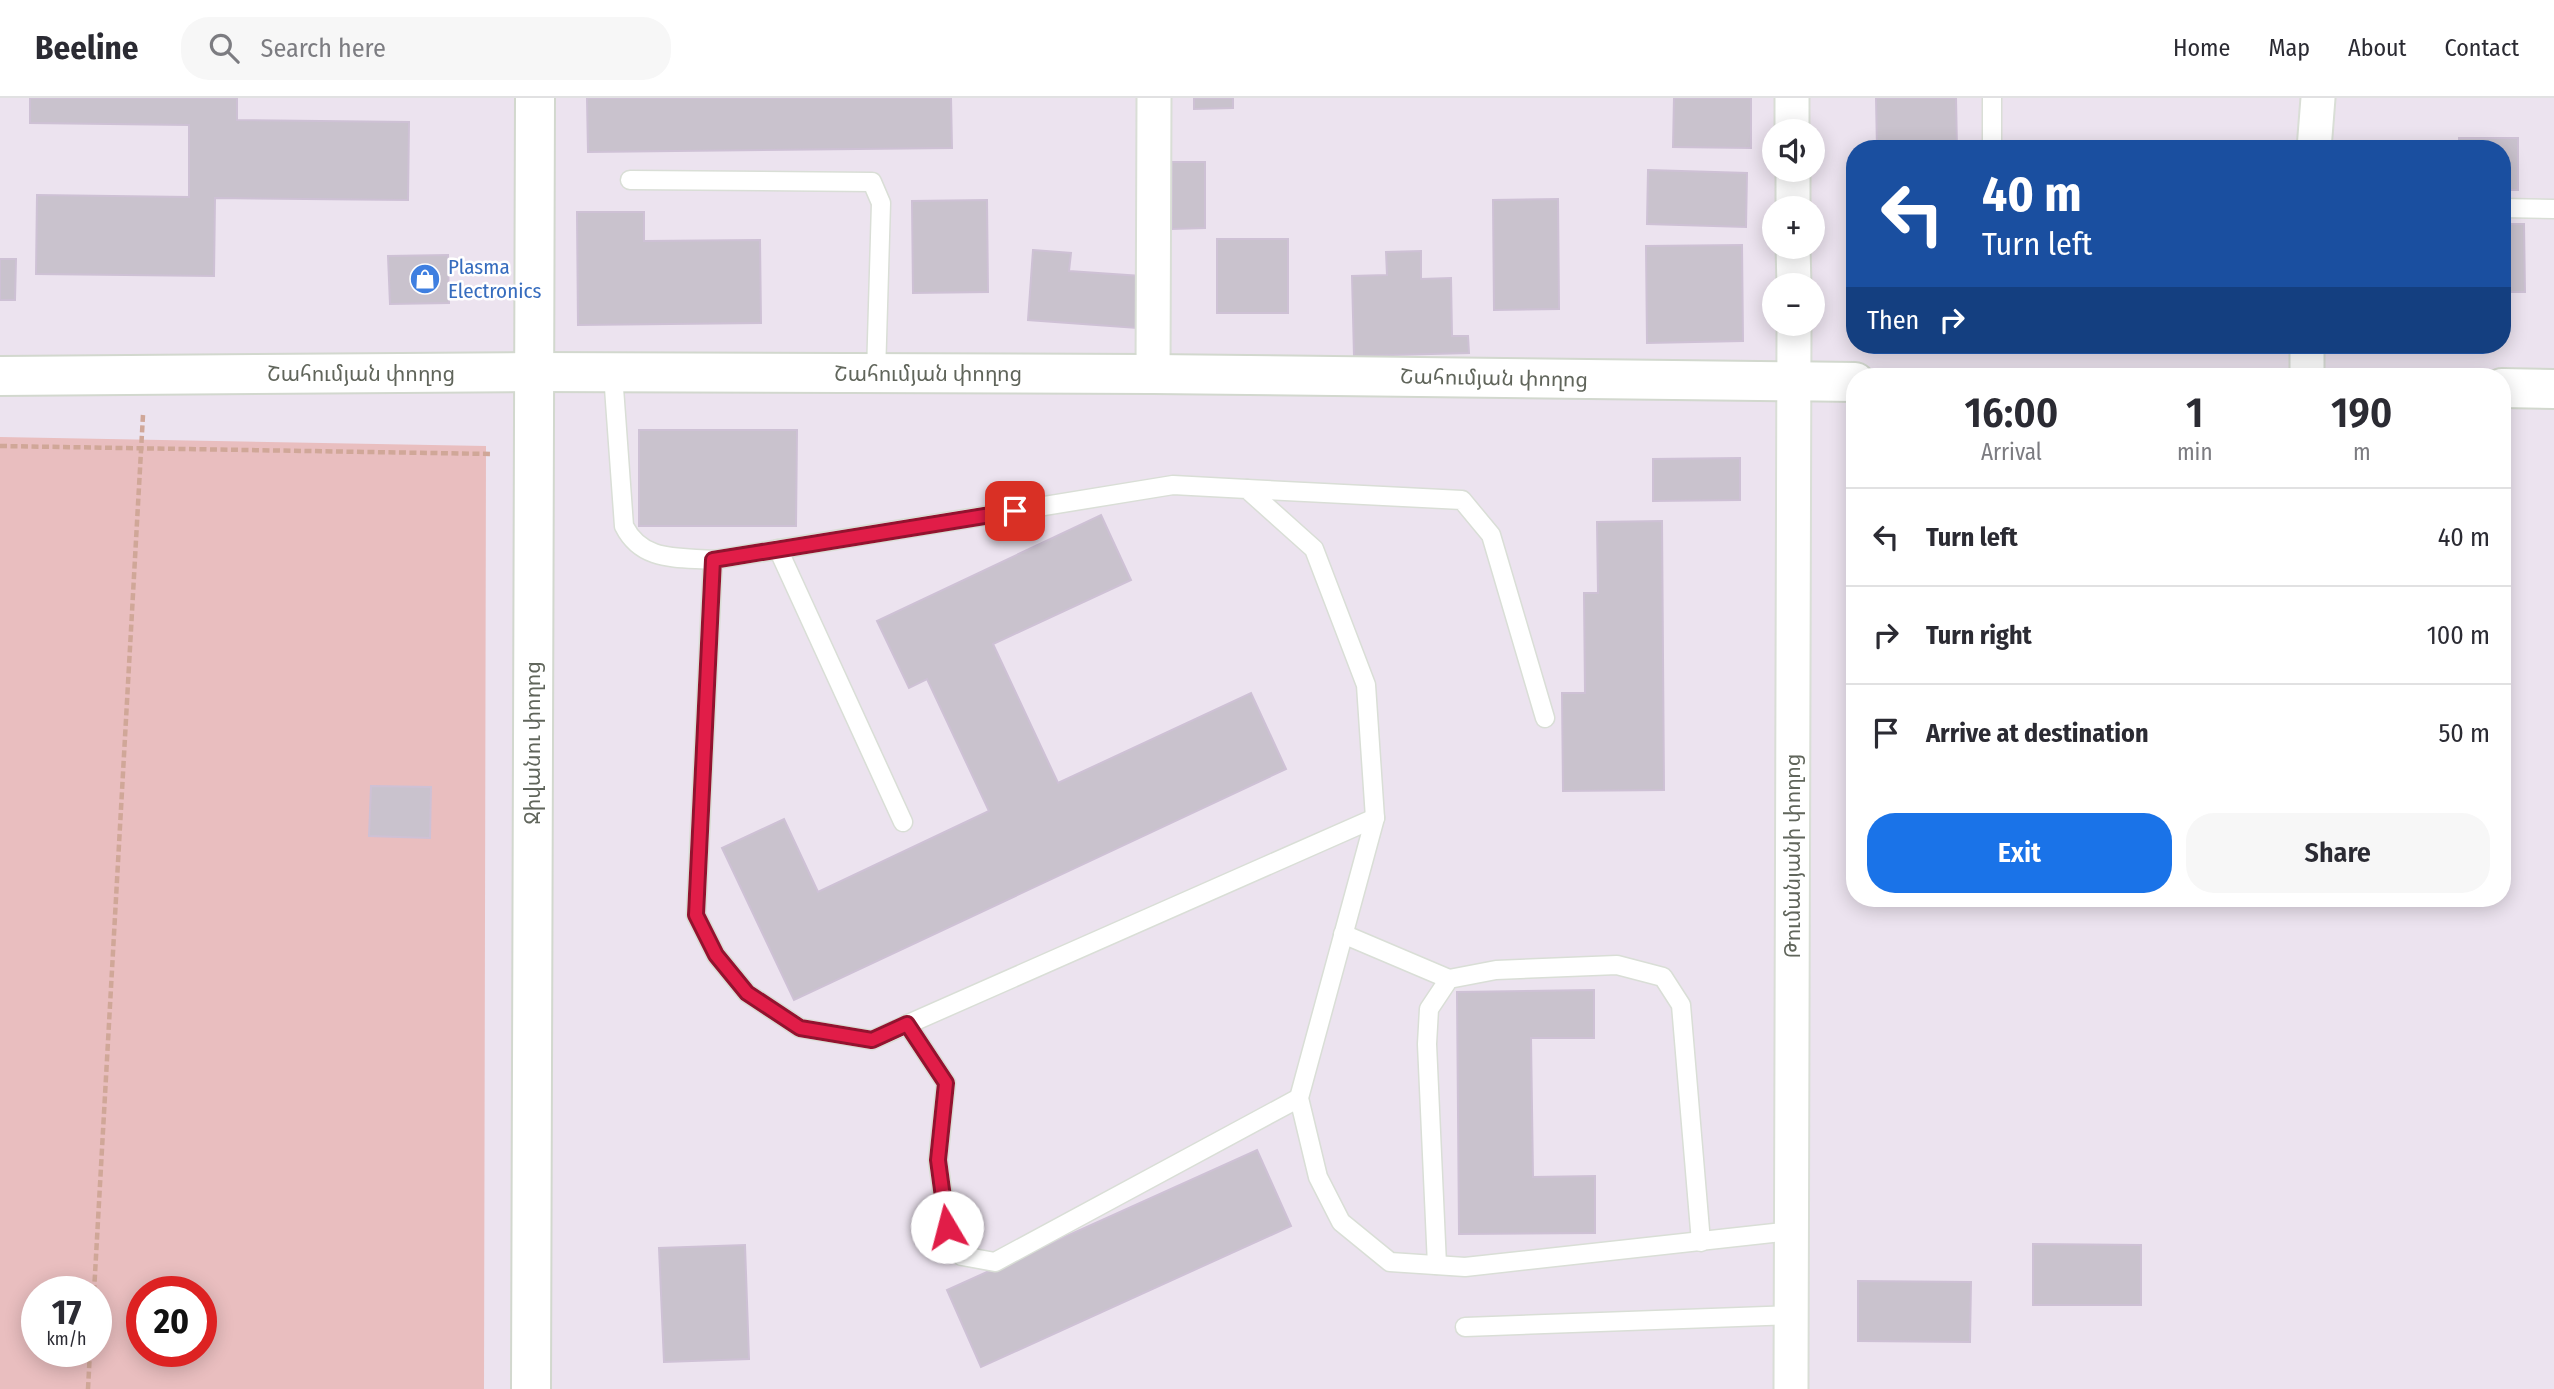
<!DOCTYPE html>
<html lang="en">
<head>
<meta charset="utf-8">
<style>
  body { margin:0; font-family:"Fira Sans Condensed","Noto Sans Armenian",sans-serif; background:#f7f7f7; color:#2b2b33; height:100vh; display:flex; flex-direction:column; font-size:26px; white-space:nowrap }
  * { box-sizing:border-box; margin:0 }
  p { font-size:23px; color:#7c7c81 }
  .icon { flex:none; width:38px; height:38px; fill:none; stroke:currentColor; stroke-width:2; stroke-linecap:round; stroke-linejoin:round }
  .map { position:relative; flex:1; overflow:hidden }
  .drawer { position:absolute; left:1846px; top:270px; width:665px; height:539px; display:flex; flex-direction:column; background:#fff; border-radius:28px; box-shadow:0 4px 18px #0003 }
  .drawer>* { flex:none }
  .guide { position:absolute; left:1846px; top:42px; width:665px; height:214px; border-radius:28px; box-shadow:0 4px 18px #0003; background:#1a4fa0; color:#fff; overflow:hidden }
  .fabs { position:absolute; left:1762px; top:21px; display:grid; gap:14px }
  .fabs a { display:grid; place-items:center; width:63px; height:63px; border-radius:50%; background:#fff; box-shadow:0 4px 18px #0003; font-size:35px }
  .speed { position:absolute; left:21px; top:1178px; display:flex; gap:14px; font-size:35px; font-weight:700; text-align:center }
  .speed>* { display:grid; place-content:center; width:91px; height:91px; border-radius:50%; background:#fff; box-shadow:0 4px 18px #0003; line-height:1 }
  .speed small { font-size:18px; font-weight:400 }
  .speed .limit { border:10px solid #d22; background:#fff; color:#111 }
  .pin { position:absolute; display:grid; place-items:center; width:60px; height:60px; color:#fff; margin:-30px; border-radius:14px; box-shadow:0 4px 10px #0006 }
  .me { position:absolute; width:77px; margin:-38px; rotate:352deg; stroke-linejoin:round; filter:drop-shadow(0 0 5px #0008) }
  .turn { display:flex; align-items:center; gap:24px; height:147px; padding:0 21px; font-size:32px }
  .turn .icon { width:91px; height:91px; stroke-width:2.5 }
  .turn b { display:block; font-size:49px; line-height:60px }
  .then { display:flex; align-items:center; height:66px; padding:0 21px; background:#0003; gap:14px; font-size:26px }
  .eta { display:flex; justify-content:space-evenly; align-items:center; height:119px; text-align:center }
  .eta b { font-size:42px; font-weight:600; line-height:49px }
  .button { display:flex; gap:14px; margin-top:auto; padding:14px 21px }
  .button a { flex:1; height:80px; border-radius:28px; background:#1a73e8; color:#fff; font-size:28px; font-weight:600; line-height:80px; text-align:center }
  .button a+a { background:#f7f7f7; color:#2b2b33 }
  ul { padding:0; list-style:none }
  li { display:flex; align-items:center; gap:21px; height:98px; padding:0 21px; border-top:2px solid #e1e1e2 }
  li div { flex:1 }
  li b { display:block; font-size:26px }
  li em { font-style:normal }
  header { display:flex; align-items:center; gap:42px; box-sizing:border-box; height:98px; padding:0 35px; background:#fff; border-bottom:2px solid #e1e1e2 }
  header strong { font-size:33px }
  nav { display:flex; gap:38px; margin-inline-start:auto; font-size:24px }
  .search { width:490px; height:63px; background:#f7f7f7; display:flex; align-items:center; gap:18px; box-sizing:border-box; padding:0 24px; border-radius:28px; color:#7c7c81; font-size:26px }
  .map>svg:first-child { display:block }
</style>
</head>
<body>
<header>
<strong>Beeline</strong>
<div class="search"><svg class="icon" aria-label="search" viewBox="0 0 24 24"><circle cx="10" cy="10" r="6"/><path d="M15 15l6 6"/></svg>Search here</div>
<nav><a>Home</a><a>Map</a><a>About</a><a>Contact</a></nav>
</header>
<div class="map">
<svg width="2554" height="1291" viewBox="0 0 2554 1291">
  <rect width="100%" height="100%" fill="#ece3ef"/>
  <path fill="#e9bebf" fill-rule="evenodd" d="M0 339 486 348 484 1291H0ZM37 1194H96V1253H37ZM142 1194H201V1253H142Z"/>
  <g fill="#c9c2cd" stroke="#cec1d5" stroke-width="2">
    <polygon points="30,0 237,0 237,22 409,24 408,102 215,100 214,178 36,176 37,97 189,99 189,27 30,25"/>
    <polygon points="587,0 951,0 952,50 588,54"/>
    <polygon points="1194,0 1233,0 1233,10 1194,11"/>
    <polygon points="1674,0 1751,0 1751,50 1673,49"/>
    <polygon points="1876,0 1956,0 1957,51 1877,51"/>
    <polygon points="2459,40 2518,40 2518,92 2502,92 2502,51 2459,51"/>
    <polygon points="1172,64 1205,64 1205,130 1172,131"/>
    <polygon points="1648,72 1747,75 1746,129 1647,126"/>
    <polygon points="1558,101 1559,211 1494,212 1493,102"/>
    <polygon points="987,102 988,194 913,195 912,103"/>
    <polygon points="577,114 644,114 644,143 760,142 761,225 578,227"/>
    <polygon points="2502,126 2524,126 2525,194 2502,194"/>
    <rect x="1217" y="141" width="71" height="74"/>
    <polygon points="1742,147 1743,243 1647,245 1646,148"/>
    <polygon points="1033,152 1071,155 1069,173 1141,178 1137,230 1028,222"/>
    <polygon points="1421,153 1421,181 1451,180 1452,238 1468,238 1469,255 1354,258 1352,178 1387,177 1386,154"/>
    <polygon points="448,157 449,205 390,206 388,158"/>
    <polygon points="0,161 16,161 15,202 0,202"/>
    <polygon points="639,332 797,332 796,428 639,428"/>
    <polygon points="1740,360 1740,402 1653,403 1653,361"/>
    <polygon points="1101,417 1131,482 993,546 1058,685 1251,595 1286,671 794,902 722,750 784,721 818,794 989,713 927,581 909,590 877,523"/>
    <polygon points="1662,423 1664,692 1563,693 1562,595 1585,595 1584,495 1598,495 1597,424"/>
    <polygon points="371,688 431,689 430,740 369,738"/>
    <polygon points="1594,892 1594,940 1531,940 1533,1079 1595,1078 1595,1135 1459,1136 1457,894"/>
    <polygon points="1257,1052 1291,1128 981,1269 947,1192"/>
    <polygon points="2033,1146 2141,1147 2141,1207 2033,1207"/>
    <polygon points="745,1147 749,1261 664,1264 659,1150"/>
    <polygon points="1858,1183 1971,1184 1970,1244 1858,1243"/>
  </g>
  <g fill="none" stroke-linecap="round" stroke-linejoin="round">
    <g stroke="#d9ded6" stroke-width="21">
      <g id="lane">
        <polyline points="1992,51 1992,0"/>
        <polyline points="630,82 872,84 881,105 876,276"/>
        <polyline points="2502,110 2554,111"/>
        <path d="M613 276 624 428C642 464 677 459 713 462L1173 387 1247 391 1314 451 1366 587 1375 720 1299 1000 1318 1079 1341 1124 1390 1164 1465 1169 1791 1133"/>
        <polyline points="1247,391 1462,402 1491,437 1545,620"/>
        <polyline points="778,451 903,724"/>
        <polyline points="713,462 696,817 716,857 747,895 800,930 872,942 1375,720"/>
        <polyline points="1343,836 1449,881"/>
        <polyline points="907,926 946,985 938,1062 947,1129 962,1158 995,1164 1299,1000"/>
        <polyline points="1437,1167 1427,946 1429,911 1449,881 1496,872 1617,867 1663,879 1681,907 1701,1144"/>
        <polyline points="1465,1229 1791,1217"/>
      </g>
    </g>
    <g stroke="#d9ded6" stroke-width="37">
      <g id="street">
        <polyline points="1792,0 1792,33"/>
        <polyline points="2314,51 2318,0"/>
        <polyline points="1793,72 1793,110"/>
        <polyline points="1793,149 1794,187"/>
        <polyline points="1153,276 1154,0"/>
        <polyline points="2307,278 2307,247"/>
        <polyline points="1791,1291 1794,226"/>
      </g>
    </g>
    <g stroke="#d2d8ce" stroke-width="42">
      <g id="secondary">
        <polyline points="0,278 533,274 1153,276 1855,284"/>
        <polyline points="2502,290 2554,291"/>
        <polyline points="531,1291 535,0"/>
      </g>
    </g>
    <g stroke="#d0a798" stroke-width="4.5" stroke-dasharray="7 3.5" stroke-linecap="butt">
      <polyline points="0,348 492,356"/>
      <polyline points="94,1194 143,317"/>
      <polyline points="88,1291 90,1253"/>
    </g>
    <use href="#lane" stroke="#fff" stroke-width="18"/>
    <use href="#street" stroke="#fff" stroke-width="33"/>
    <use href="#secondary" stroke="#fff" stroke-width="38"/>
  </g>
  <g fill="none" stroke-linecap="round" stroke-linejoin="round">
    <g stroke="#92132f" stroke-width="18">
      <polyline id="route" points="947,1129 938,1062 946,985 907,926 872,942 800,930 747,895 716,857 696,817 713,462 1015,413"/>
    </g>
    <use href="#route" stroke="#e11d48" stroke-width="12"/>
  </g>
  <defs>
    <g id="shop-disc" transform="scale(1.575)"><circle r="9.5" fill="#3f7fe0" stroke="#fff"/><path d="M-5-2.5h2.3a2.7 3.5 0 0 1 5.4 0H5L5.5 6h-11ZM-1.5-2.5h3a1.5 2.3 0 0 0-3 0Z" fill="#fff"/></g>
  </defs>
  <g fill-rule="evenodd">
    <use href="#shop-disc" x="425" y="181"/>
  </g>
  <g text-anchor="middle" stroke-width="5" stroke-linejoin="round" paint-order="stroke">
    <g font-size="21" fill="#366cbe" stroke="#fff" text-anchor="start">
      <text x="448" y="176">Plasma<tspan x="448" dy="24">Electronics</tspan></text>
    </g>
    <g font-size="21" fill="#60655b" stroke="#fff">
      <text x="361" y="283">Շահումյան փողոց</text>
      <text x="928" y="283">Շահումյան փողոց</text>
      <text transform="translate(1494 280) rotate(1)" y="7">Շահումյան փողոց</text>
      <text transform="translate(533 645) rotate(-90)" y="7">Ջիվանու փողոց</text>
      <text transform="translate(1793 758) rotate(-90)" y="7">Թումանյանի փողոց</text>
    </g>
  </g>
</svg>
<div class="fabs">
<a><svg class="icon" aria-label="sound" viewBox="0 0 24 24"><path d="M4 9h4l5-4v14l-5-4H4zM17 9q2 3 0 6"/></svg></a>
<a>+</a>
<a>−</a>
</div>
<div class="speed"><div>17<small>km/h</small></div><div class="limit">20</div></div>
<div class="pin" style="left:1015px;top:413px;background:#d93025"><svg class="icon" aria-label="arrive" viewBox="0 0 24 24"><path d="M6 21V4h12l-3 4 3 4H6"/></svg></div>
<svg class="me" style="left:947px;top:1129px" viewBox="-20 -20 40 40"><circle r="19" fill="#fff"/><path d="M0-13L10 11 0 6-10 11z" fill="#e11d48"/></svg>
<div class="guide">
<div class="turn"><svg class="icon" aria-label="left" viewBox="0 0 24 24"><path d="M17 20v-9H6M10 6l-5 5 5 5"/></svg><div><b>40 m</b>Turn left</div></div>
<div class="then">Then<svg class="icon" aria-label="right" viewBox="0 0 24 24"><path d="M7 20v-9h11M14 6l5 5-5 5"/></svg></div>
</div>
<section class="drawer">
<div class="eta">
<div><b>16:00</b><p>Arrival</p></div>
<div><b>1</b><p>min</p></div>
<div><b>190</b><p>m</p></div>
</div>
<ul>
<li><svg class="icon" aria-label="left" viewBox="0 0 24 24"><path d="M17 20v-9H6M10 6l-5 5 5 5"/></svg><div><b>Turn left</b></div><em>40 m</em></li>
<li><svg class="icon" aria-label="right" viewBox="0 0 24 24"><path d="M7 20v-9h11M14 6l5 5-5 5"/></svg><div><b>Turn right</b></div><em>100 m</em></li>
<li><svg class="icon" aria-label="arrive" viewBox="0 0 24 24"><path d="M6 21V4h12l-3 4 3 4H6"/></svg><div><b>Arrive at destination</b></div><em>50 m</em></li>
</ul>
<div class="button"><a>Exit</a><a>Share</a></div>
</section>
</div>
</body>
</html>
